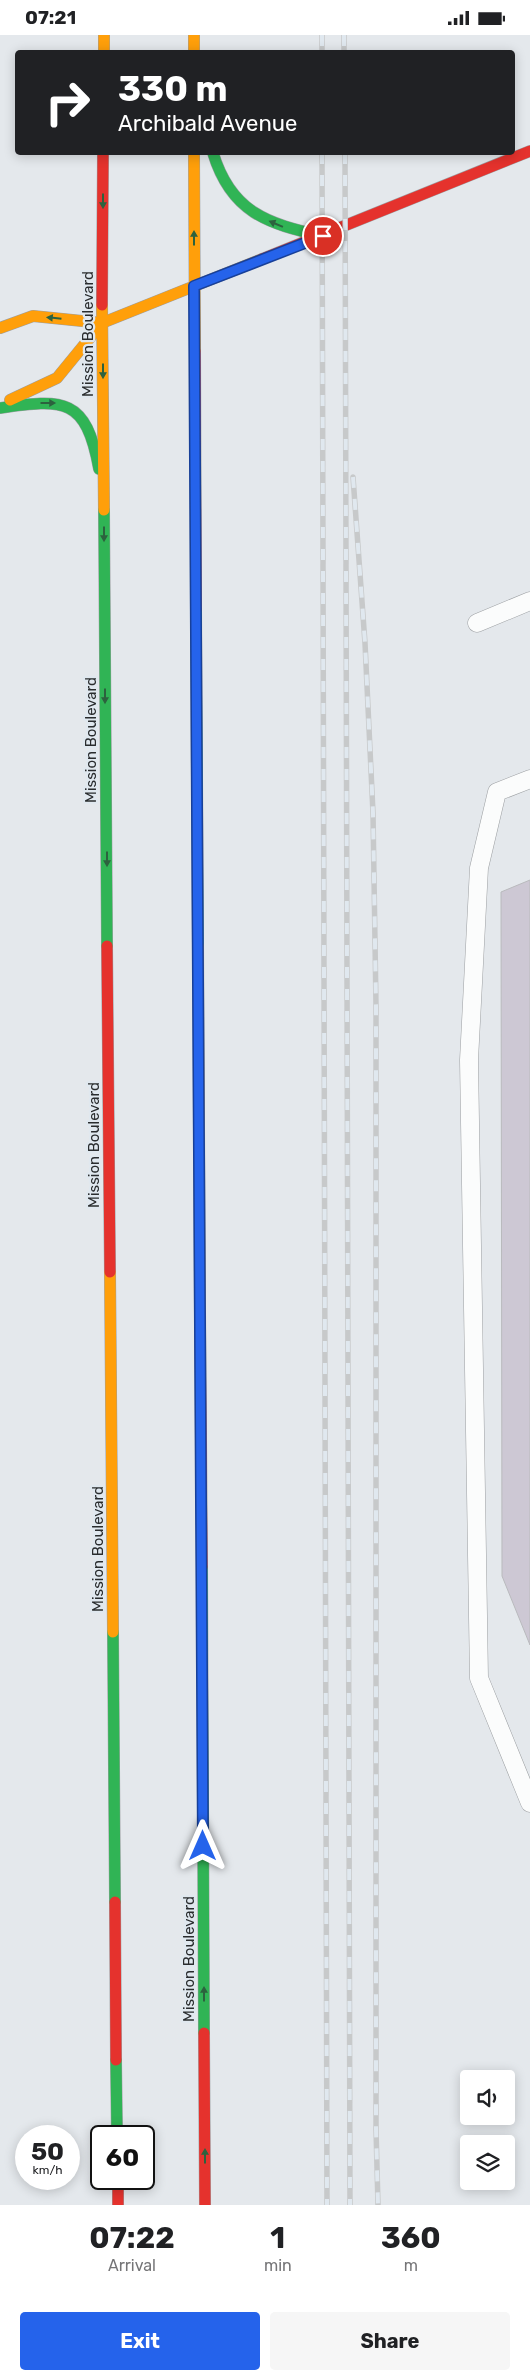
<!DOCTYPE html>
<html lang="en">
<head>
<meta charset="utf-8">
<style>
  body { margin:0; font-family:Rubik,sans-serif; background:#f6f6f6; color:#202124; height:100vh; display:flex; flex-direction:column; font-size:19px; white-space:nowrap }
  * { box-sizing:border-box; margin:0 }
  p { font-size:16px; color:#757577 }
  .icon { flex:none; width:28px; height:28px; fill:none; stroke:currentColor; stroke-width:2; stroke-linecap:round; stroke-linejoin:round }
  .map { position:relative; height:2170px; overflow:hidden }
  .panel { display:flex; flex-direction:column; background:#fff; flex:1 }
  .panel>* { flex:none }
  .guide { position:absolute; left:15px; top:15px; width:500px; height:105px; border-radius:5px; box-shadow:0 2px 12px #0003; background:#202124; color:#fff; overflow:hidden }
  .tools { position:absolute; left:460px; top:2035px; display:grid; gap:10px }
  .tools a { display:grid; place-items:center; width:55px; height:55px; border-radius:5px; background:#fff; box-shadow:0 2px 12px #0003; font-size:25px }
  .speed { position:absolute; left:15px; top:2090px; display:flex; gap:10px; font-size:25px; font-weight:700; text-align:center }
  .speed>* { display:grid; place-content:center; width:65px; height:65px; border-radius:50%; background:#fff; box-shadow:0 2px 12px #0003; line-height:1 }
  .speed small { font-size:12px; font-weight:400 }
  .speed .limit { border:2px solid #111; border-radius:8px; background:#fff; color:#111 }
  .pin { position:absolute; display:grid; place-items:center; width:42px; height:42px; color:#fff; margin:-21px; border:2px solid #fff; border-radius:50%; box-shadow:0 1px 5px #0007 }
  .me { position:absolute; width:55px; margin:-28px; rotate:0deg; stroke-linejoin:round; filter:drop-shadow(0 0 4px #0008) }
  .turn { display:flex; align-items:center; gap:18px; height:105px; padding:0 20px; font-size:22px }
  .turn .icon { width:65px; height:65px; stroke-width:2.5 }
  .turn b { display:block; font-size:35px; line-height:42px }
  .eta { display:flex; justify-content:space-evenly; align-items:center; height:85px; text-align:center }
  .eta b { font-size:30px; font-weight:700; line-height:35px }
  .button { display:flex; gap:10px; margin-top:auto; padding:10px 20px }
  .button a { flex:1; height:58px; border-radius:5px; background:#2563eb; color:#fff; font-size:20px; font-weight:700; line-height:58px; text-align:center }
  .button a+a { background:#f6f6f6; color:#202124 }
  .status { display:flex; justify-content:space-between; align-items:center; height:35px; padding:0 25px; background:#fff; direction:ltr }
  .status svg { height:14px; fill:currentColor }
  .map>svg:first-child { display:block }
</style>
</head>
<body>
<div class="status"><b>07:21</b><svg viewBox="0 0 49 12"><path d="M0 12V9h3v3zM5 12V6h3v6zM10 12V3h3v9zM15 12V0h3v12zM26 1h20v11H26zM47 4h2v5h-2z"/></svg></div>
<div class="map">
<svg width="530" height="2170" viewBox="0 0 530 2170">
  <rect width="100%" height="100%" fill="#e4e8ec"/>
  <polygon fill="#cdc8d4" stroke="#b9babd" points="530,845 530,1610 502,1541 501,857"/>
  <g fill="none" stroke-linecap="round" stroke-linejoin="round">
    <g stroke="#9c9fa2" stroke-width="19">
      <g id="lane">
        <polyline points="477,588 530,566"/>
        <polyline points="530,744 497,757 479,833 469,1025 479,1643 530,1768"/>
      </g>
    </g>
    <g stroke="#9c9fa2" stroke-width="12">
      <g id="fast">
        <path d="M213 118C231 177 267 189 323 201"/>
        <path d="M0 373C64 364 86 362 99 434"/>
        <polyline points="104,475 107,911"/>
        <polyline points="196,575 198,910"/>
        <polyline points="202,1532 204,1998"/>
        <polyline points="113,1597 115,1867"/>
        <polyline points="116,2025 117,2101"/>
      </g>
    </g>
    <g stroke="#9c9fa2" stroke-width="12">
      <g id="slow">
        <polyline points="104,0 104,18"/>
        <polyline points="194,0 194,18"/>
        <polyline points="194,118 195,316"/>
        <polyline points="102,270 104,475"/>
        <polyline points="0,293 33,281 102,288 262,224"/>
        <polyline points="10,365 57,343 102,288"/>
        <polyline points="198,910 200,1277"/>
        <polyline points="110,1237 113,1597"/>
      </g>
    </g>
    <g stroke="#9c9fa2" stroke-width="12">
      <g id="jam">
        <polyline points="262,224 530,116"/>
        <polyline points="102,270 103,118"/>
        <polyline points="195,316 196,575"/>
        <polyline points="107,911 110,1237"/>
        <polyline points="200,1277 202,1532"/>
        <polyline points="115,1867 116,2025"/>
        <polyline points="204,1998 205,2170"/>
        <polyline points="118,2144 118,2170"/>
      </g>
    </g>
    <use href="#lane" stroke="#fbfcfc" stroke-width="18"/>
    <use href="#fast" stroke="#30b455" stroke-width="11"/>
    <use href="#slow" stroke="#ff9f0a" stroke-width="11"/>
    <use href="#jam" stroke="#e5322d" stroke-width="11"/>
    <g stroke="#c7c9ca" stroke-width="5.5">
      <g id="rail">
        <polyline points="322,0 322,18"/>
        <polyline points="344,0 344,18"/>
        <polyline points="322,118 327,2170"/>
        <polyline points="345,118 350,2170"/>
        <polyline points="353,442 365,608 373,778 376,971 376,2094 378,2170"/>
      </g>
    </g>
    <use href="#rail" stroke="#e0e8ef" stroke-width="4" stroke-dasharray="11" stroke-linecap="butt"/>
  </g>
  <defs><path id="oneway-solid" d="M-6-.8H1V-3.2L6.5 0L1 3.2V.8H-6Z" transform="scale(1.25)"/></defs>
  <g fill="#2c623e">
    <use href="#oneway-solid" transform="translate(103 166) rotate(90)"/>
    <use href="#oneway-solid" transform="translate(276 189) rotate(-157)"/>
    <use href="#oneway-solid" transform="translate(194 203) rotate(-90)"/>
    <use href="#oneway-solid" transform="translate(54 283) rotate(-174)"/>
    <use href="#oneway-solid" transform="translate(103 336) rotate(90)"/>
    <use href="#oneway-solid" transform="translate(48 368)"/>
    <use href="#oneway-solid" transform="translate(104 499) rotate(90)"/>
    <use href="#oneway-solid" transform="translate(105 661) rotate(90)"/>
    <use href="#oneway-solid" transform="translate(107 824) rotate(90)"/>
    <use href="#oneway-solid" transform="translate(204 1959) rotate(-90)"/>
    <use href="#oneway-solid" transform="translate(205 2121) rotate(-90)"/>
  </g>
  <g fill="none" stroke-linecap="round" stroke-linejoin="round">
    <g stroke="#184099" stroke-width="12">
      <polyline id="route" points="203,1811 194,251 323,201"/>
    </g>
    <use href="#route" stroke="#2563eb" stroke-width="9"/>
  </g>
  <g text-anchor="middle" stroke-width="4.5" stroke-linejoin="round" paint-order="stroke">
    <g font-size="15" fill="#292c2e" stroke="#e0e8ef">
      <text transform="translate(88 299) rotate(-90)" y="5">Mission Boulevard</text>
      <text transform="translate(91 705) rotate(-90)" y="5">Mission Boulevard</text>
      <text transform="translate(94 1110) rotate(-90)" y="5">Mission Boulevard</text>
      <text transform="translate(98 1514) rotate(-90)" y="5">Mission Boulevard</text>
      <text transform="translate(189 1924) rotate(-90)" y="5">Mission Boulevard</text>
    </g>
  </g>
</svg>
<div class="tools">
<a><svg class="icon" aria-label="sound" viewBox="0 0 24 24"><path d="M4 9h4l5-4v14l-5-4H4zM17 9q2 3 0 6"/></svg></a>
<a><svg class="icon" aria-label="layers" viewBox="0 0 24 24"><path d="M12 4l9 5-9 5-9-5zM3 14l9 5 9-5"/></svg></a>
</div>
<div class="speed"><div>50<small>km/h</small></div><div class="limit">60</div></div>
<div class="pin" style="left:323px;top:201px;background:#d93025"><svg class="icon" aria-label="arrive" viewBox="0 0 24 24"><path d="M6 21V4h12l-3 4 3 4H6"/></svg></div>
<svg class="me" style="left:203px;top:1811px" viewBox="-20 -20 40 40"><path d="M0-17L14 15 0 8-14 15z" fill="#2563eb" stroke="#fff" stroke-width="4"/></svg>
<div class="guide">
<div class="turn"><svg class="icon" aria-label="right" viewBox="0 0 24 24"><path d="M7 20v-9h11M14 6l5 5-5 5"/></svg><div><b>330 m</b>Archibald Avenue</div></div>
</div>
</div>
<section class="panel">
<div class="eta">
<div><b>07:22</b><p>Arrival</p></div>
<div><b>1</b><p>min</p></div>
<div><b>360</b><p>m</p></div>
</div>
<div class="button"><a>Exit</a><a>Share</a></div>
</section>
</body>
</html>
